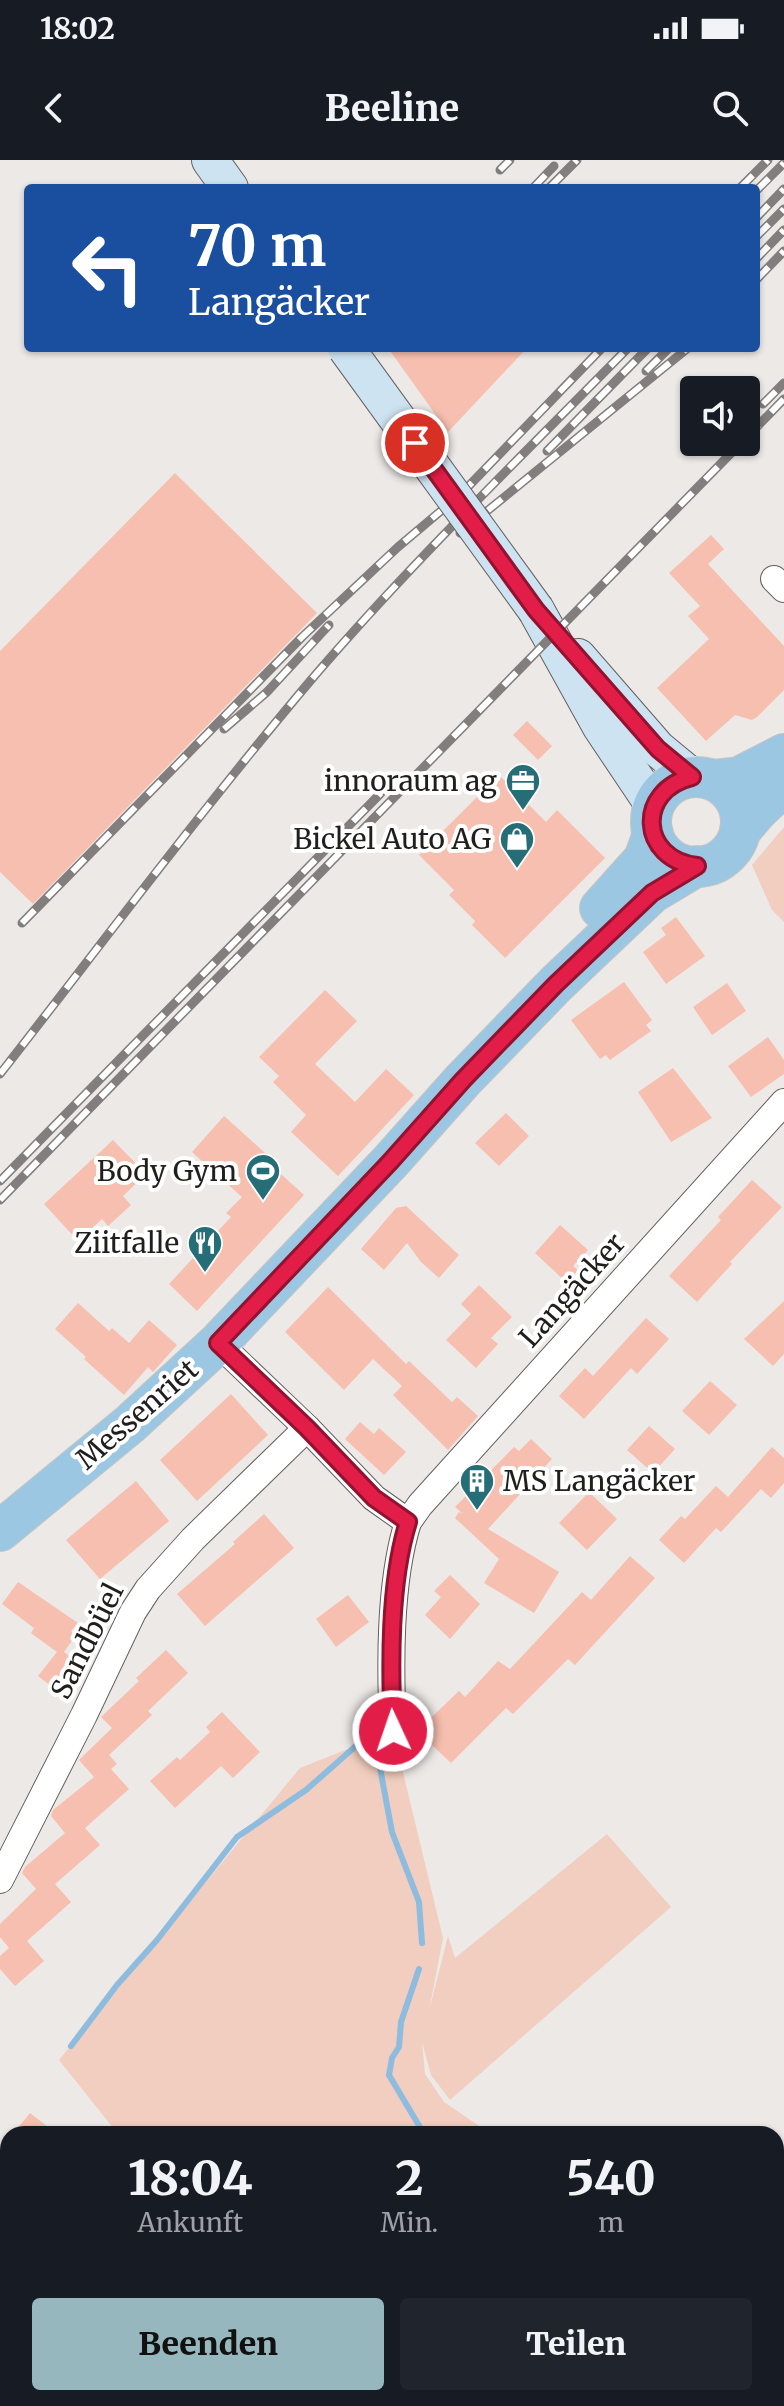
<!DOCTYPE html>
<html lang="de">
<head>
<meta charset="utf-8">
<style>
  body { margin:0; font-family:Merriweather,serif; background:#20242c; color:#f1f3f6; height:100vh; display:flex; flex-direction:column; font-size:30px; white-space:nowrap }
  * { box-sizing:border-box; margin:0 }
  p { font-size:26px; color:#9ea1a6 }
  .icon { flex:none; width:44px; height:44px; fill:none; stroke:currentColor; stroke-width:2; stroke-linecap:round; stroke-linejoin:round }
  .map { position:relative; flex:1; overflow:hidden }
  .panel { position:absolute; left:0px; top:1966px; width:784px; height:280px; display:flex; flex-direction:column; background:#171b24; border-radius:24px 24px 0 0; box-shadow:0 2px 6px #0004 }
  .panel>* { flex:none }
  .top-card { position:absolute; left:24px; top:24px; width:736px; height:168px; border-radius:8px; box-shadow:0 2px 6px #0004; background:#1a4fa0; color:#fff; overflow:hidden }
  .buttons { position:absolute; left:680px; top:216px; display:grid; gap:16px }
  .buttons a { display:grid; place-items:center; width:80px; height:80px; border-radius:8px; background:#171b24; box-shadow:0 2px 6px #0004; font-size:40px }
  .pin { position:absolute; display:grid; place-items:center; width:68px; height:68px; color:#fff; margin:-34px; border:4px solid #fff; border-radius:50%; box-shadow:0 2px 8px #0007 }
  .me { position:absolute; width:88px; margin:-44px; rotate:357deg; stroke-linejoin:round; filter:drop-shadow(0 0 6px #0008) }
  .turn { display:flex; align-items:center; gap:28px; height:168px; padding:0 32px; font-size:36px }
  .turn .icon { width:104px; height:104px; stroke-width:2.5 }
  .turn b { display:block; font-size:56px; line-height:68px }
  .eta { display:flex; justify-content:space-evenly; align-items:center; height:136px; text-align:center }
  .eta b { font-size:48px; font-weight:800; line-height:56px }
  .cta { display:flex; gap:16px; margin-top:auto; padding:16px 32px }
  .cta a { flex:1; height:92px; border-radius:8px; background:#95b7bd; color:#111; font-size:32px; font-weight:800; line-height:92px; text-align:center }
  .cta a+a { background:#20242c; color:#f1f3f6 }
  .status { display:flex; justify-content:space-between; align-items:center; height:56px; padding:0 40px; background:#171b24; direction:ltr }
  .status svg { height:22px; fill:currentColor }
  header { display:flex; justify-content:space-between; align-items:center; height:104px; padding:0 32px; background:#171b24; font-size:36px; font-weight:800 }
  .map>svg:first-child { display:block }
</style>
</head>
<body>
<div class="status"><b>18:02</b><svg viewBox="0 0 49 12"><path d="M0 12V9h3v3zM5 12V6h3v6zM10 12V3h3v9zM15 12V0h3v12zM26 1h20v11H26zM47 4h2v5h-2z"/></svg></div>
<header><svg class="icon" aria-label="back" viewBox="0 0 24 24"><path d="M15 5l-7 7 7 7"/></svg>Beeline<svg class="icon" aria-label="search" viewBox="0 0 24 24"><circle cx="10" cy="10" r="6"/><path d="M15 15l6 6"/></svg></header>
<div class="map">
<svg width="784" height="2246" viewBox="0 0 784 2246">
  <rect width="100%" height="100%" fill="#ede9e7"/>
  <g fill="#f1cebf">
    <polygon points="784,667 784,762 772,750 752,705"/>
    <polygon points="393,1571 443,1778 429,1851 448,1776 455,1798 607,1674 671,1747 450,1940 431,1915 422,1882 425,1914 444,1942 491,1974 118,1974 59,1900 300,1608"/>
  </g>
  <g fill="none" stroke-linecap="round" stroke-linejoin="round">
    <g stroke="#8ebcde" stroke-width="6">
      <polyline points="380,1608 392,1672 419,1742 422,1783"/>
      <polyline points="419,1809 401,1862 399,1887 392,1898 389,1915 424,1974"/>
      <polyline points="71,1886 117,1825 157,1780 237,1677 306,1630 374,1570"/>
    </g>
  </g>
  <g fill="#f7bfb0">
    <polygon points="388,188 527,188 448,272"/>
    <polygon points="175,313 317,453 33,744 0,712 0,491"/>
    <polygon points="711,375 724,389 708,404 784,486 784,530 757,557 752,560 735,555 706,581 657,528 709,479 688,456 700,446 669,413"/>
    <polygon points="527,561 552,586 538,600 513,575"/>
    <polygon points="499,615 546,662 557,650 605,698 505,798 472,765 475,761 449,735 454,730 419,695"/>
    <polygon points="676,757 705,796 666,824 643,792 666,775 661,768"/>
    <polygon points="624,822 652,860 646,865 651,871 610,900 606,895 600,899 571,860"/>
    <polygon points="727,823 746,851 712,875 693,847"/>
    <polygon points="325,830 357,861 315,904 355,942 386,909 414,935 338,1016 291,972 306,955 273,922 279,916 259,897"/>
    <polygon points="768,877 784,900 784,914 751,937 728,906"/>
    <polygon points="673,908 712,958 671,982 638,932"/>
    <polygon points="506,953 529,976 499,1006 475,983"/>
    <polygon points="224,956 274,1001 270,1004 304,1035 197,1151 169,1124 231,1057 226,1053 242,1037 192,992"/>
    <polygon points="113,980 146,1014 123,1036 131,1045 108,1066 102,1059 78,1081 44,1044"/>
    <polygon points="752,1020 782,1047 730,1102 732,1104 697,1142 669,1116 721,1060 718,1057"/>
    <polygon points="406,1046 459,1095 439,1118 421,1102 407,1083 384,1110 361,1089 396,1048"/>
    <polygon points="560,1065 588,1090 573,1106 578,1110 567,1123 535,1093"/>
    <polygon points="479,1125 512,1157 491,1178 498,1184 476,1208 446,1180 471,1154 461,1144"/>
    <polygon points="328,1127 406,1204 409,1201 452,1242 457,1237 478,1256 448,1290 393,1235 402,1226 373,1199 344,1230 285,1172"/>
    <polygon points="784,1141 784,1194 773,1206 744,1179"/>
    <polygon points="78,1143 109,1171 112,1168 129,1183 149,1160 177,1185 153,1212 148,1207 124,1235 84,1199 86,1197 55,1169"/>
    <polygon points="646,1158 669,1179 637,1214 631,1208 584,1259 559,1236 585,1208 593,1216"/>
    <polygon points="710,1221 737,1245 709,1275 682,1251"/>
    <polygon points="231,1234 268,1275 197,1341 160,1300"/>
    <polygon points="360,1262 374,1274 379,1268 406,1292 384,1315 345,1279"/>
    <polygon points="649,1266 675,1289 653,1313 627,1290"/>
    <polygon points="531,1279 552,1299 488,1369 559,1412 534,1453 484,1423 499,1399 455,1358 459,1352 463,1354 455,1347 514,1287 519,1291"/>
    <polygon points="772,1287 784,1298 784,1323 771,1338 761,1329 721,1372 716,1368 684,1403 659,1380 681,1356 685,1359 716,1326 728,1337"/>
    <polygon points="136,1321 169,1361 100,1419 66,1380"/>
    <polygon points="589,1332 617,1359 587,1390 559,1363"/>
    <polygon points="264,1354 294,1388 205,1466 177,1434 235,1384 233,1382"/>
    <polygon points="630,1396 655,1418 575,1505 568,1499 513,1554 506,1548 451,1603 417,1571 459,1531 465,1537 498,1501 510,1509 582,1432 591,1440"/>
    <polygon points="450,1415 480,1444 450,1479 425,1455 441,1437 434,1431"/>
    <polygon points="18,1422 78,1463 71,1471 76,1475 64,1492 76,1501 55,1529 38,1516 57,1492 31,1473 34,1468 2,1444"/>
    <polygon points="348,1435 369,1462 336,1487 316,1459"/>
    <polygon points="166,1490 188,1513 148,1551 152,1555 109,1595 117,1604 111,1609 129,1629 85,1668 100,1685 55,1724 71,1742 27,1781 44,1801 15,1826 0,1809 0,1796 9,1788 0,1777 0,1764 36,1729 22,1713 25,1707 65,1673 51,1656 53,1650 94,1617 79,1600 112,1568 101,1557 139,1521 136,1518"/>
    <polygon points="222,1552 260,1592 233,1618 221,1606 175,1648 150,1621 177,1597 180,1600 210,1572 206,1567"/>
    <polygon points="30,1953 57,1974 13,1974"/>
  </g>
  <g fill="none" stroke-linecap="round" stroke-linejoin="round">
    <g stroke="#64605f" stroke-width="28">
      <g id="street">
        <polyline points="774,419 784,429"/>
        <polyline points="218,1183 307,1268 374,1338 408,1362 420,1345 784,942"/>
        <path d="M393 1571C390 1507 389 1423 408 1362"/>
        <polyline points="0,1720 84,1555 133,1452 148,1429 193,1379 307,1268"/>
      </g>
    </g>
    <g stroke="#64605f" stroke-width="38">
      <g id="secondary">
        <polyline points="210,0 230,28"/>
        <polyline points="536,450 601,567 654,646"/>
        <polyline points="578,497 658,589 692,617"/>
      </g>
    </g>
    <g stroke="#c5c5c4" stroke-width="42">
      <g id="primary">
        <circle cx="696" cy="662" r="45"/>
        <polyline points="713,620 739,617 784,594"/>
        <polyline points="740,671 758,650 784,626"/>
        <polyline points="600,748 644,699 653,674"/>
        <polyline points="0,1371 130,1264 218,1183 390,1002 463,920 556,824 652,733 697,706"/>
      </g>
    </g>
    <use href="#street" stroke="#fff" stroke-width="26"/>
    <use href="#secondary" stroke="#cee3f1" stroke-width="36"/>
    <use href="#primary" stroke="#9cc7e3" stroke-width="40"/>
    <g stroke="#817e7d" stroke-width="9">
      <g id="rail">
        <polyline points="500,10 510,0"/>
        <polyline points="533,28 554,6"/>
        <polyline points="549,28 577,0"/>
        <polyline points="740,28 768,0"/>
        <polyline points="756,31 784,3"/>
        <polyline points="756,58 784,29"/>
        <polyline points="756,77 784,49"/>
        <polyline points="756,99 784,70"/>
        <polyline points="756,120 784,91"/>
        <polyline points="646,211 669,188"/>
        <polyline points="763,244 784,223"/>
        <polyline points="746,278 784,239"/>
        <polyline points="547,291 648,188"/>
        <polyline points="460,373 688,188"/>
        <polyline points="224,569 267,532 329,465"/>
        <polyline points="22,763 302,477 398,387 461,334 602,188"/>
        <path d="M0 914C103 782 203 648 311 520 410 404 521 297 628 188"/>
        <polyline points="0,1021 381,633"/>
        <polyline points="0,1040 742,282"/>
      </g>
    </g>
    <use href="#rail" stroke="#fff" stroke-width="6" stroke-dasharray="18" stroke-linecap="butt"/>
    <g stroke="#64605f" stroke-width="38" stroke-linecap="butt">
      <polyline id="secondary-bridge" points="346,188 536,450"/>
    </g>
    <use href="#secondary-bridge" stroke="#cee3f1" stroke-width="36"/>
  </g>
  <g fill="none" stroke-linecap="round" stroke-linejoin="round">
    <g stroke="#92132f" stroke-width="20">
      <path id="route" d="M393 1571C390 1507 389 1423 408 1362L374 1338 307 1268 218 1183 390 1002 463 920 556 824 652 733 697 706C639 699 636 630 692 617L658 589 536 450 415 283"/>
    </g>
    <use href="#route" stroke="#e11d48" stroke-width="14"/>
  </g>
  <defs>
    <g id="office-pin" transform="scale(1.8)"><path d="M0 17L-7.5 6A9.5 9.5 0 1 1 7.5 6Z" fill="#256e78" stroke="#fff"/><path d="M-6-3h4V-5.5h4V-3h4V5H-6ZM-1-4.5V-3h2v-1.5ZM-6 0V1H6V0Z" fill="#fff"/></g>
    <g id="shop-pin" transform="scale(1.8)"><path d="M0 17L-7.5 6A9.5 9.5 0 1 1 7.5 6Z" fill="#256e78" stroke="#fff"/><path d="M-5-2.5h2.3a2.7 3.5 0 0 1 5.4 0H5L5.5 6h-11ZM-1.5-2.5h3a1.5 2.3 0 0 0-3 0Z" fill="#fff"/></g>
    <g id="stadium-pin" transform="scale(1.8)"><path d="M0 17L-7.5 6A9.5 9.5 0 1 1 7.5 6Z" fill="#256e78" stroke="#fff"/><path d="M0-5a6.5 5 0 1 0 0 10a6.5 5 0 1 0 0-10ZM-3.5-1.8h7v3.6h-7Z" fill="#fff"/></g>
    <g id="restaurant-pin" transform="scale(1.8)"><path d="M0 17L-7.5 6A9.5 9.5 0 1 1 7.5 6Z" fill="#256e78" stroke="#fff"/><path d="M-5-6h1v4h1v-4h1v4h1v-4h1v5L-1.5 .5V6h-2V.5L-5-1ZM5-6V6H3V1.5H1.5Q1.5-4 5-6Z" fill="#fff"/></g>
    <g id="building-pin" transform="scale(1.8)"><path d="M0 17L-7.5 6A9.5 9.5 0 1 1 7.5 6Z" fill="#256e78" stroke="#fff"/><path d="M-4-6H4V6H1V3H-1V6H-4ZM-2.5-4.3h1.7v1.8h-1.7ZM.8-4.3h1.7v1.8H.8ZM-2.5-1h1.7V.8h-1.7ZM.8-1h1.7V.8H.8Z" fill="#fff"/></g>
  </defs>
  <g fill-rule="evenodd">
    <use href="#office-pin" x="523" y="621"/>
    <use href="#shop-pin" x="517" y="679"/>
    <use href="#stadium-pin" x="263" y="1011"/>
    <use href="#restaurant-pin" x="205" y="1083"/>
    <use href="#building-pin" x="477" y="1321"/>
  </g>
  <g text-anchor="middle" stroke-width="8" stroke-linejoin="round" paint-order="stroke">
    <g font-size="28" fill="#211f1e" stroke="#fff" text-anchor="end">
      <text x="497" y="631">innoraum ag</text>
      <text x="491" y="689">Bickel Auto AG</text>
      <text x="237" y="1021">Body Gym</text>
      <text x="179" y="1093">Ziitfalle</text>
      <text x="503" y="1331" text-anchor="start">MS Langäcker</text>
    </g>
    <g font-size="28" fill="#211f1e" stroke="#fff">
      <text transform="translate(572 1130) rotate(-48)" y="10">Langäcker</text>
      <text transform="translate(137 1254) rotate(-41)" y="10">Messenriet</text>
      <text transform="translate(87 1481) rotate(-63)" y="10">Sandbüel</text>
    </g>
  </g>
</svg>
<div class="buttons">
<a><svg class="icon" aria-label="sound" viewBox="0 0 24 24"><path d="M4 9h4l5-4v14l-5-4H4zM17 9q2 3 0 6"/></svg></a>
</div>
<div class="pin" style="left:415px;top:283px;background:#d93025"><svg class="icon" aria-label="arrive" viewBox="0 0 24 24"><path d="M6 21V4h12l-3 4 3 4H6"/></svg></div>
<svg class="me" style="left:393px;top:1571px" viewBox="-20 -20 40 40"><circle r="17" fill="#e11d48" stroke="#fff" stroke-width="3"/><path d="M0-11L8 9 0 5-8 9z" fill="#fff"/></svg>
<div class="top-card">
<div class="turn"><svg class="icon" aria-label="left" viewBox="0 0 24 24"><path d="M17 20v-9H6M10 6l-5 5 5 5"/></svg><div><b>70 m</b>Langäcker</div></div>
</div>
<section class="panel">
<div class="eta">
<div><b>18:04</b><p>Ankunft</p></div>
<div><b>2</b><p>Min.</p></div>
<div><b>540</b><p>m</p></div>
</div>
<div class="cta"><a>Beenden</a><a>Teilen</a></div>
</section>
</div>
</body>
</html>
